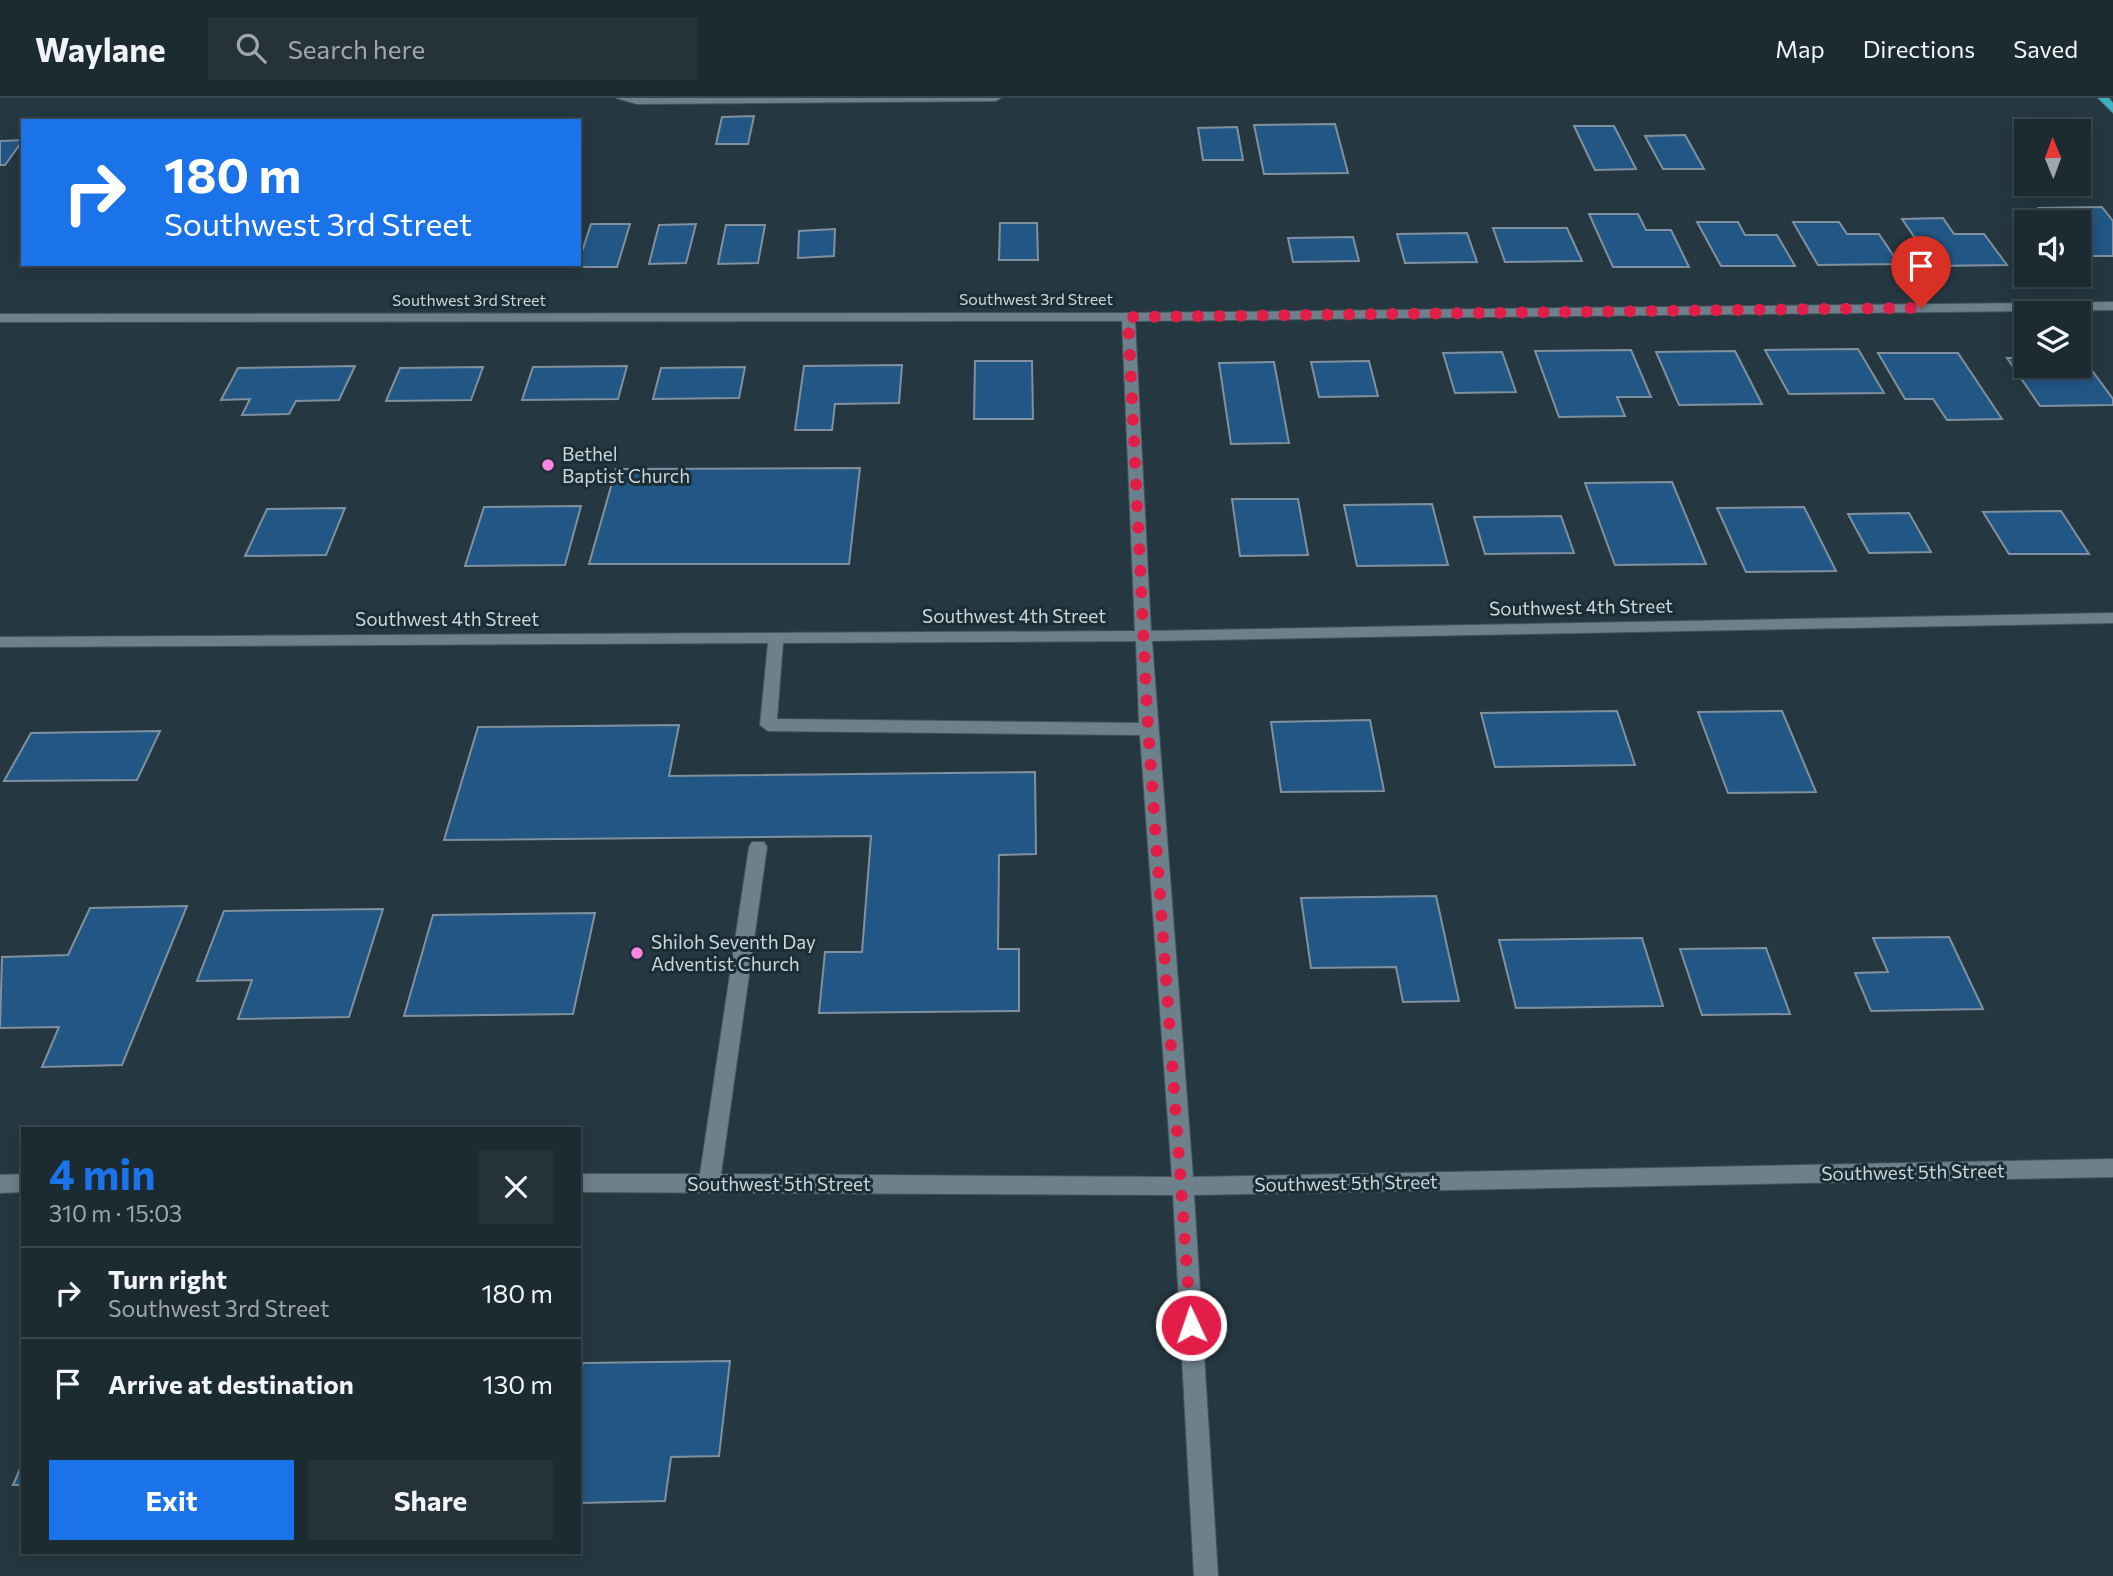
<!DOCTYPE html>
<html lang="en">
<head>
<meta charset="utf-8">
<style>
  body { margin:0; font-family:Commissioner,sans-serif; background:#253239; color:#f1f3f6; height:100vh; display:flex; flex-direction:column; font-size:26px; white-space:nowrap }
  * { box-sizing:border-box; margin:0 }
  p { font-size:23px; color:#a0a7ab }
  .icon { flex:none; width:38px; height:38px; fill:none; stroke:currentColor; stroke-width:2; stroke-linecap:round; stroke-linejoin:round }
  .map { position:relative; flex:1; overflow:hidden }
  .side { position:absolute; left:21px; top:1029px; width:560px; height:427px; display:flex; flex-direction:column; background:#1c2a31; border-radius:0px; box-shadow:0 4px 18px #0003,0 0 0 2px #3a464d }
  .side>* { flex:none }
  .guide { position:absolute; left:21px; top:21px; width:560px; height:147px; border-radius:0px; box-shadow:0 4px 18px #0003,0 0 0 2px #3a464d; background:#1a73e8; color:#fff; overflow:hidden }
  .needle { width:46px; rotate:359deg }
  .controls { position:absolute; left:2014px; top:21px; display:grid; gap:14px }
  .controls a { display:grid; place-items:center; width:77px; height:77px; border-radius:0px; background:#1c2a31; box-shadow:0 4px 18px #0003,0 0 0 2px #3a464d; font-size:35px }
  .pin { position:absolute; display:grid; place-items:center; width:60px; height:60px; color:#fff; margin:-72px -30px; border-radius:50% 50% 50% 0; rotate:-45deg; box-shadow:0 0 7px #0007 }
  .pin .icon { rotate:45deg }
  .me { position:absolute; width:77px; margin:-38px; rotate:357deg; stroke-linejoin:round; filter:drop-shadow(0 0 5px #0008) }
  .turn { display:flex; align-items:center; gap:24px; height:147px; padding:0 28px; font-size:32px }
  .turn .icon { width:91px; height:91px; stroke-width:2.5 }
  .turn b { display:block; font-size:49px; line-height:60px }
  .round { display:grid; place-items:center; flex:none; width:74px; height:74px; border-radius:0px; background:#253239 }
  .headline { display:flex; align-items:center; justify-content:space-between; height:119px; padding:0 28px }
  h1 { font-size:42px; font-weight:700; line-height:52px; color:#1a73e8 }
  .button { display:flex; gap:14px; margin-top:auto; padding:14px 28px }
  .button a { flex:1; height:80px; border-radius:0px; background:#1a73e8; color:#fff; font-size:28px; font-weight:700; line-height:80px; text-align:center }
  .button a+a { background:#253239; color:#f1f3f6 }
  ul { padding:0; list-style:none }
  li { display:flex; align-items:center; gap:21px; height:91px; padding:0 28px; border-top:2px solid #3a464d }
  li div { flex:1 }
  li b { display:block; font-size:26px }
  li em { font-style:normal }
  header { display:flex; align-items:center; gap:42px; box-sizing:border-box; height:98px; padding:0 35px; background:#1c2a31; border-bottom:2px solid #3a464d }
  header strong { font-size:33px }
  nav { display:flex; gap:38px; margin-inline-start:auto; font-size:24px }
  .search { width:490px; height:63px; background:#253239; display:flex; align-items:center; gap:18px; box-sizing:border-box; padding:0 24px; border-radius:0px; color:#a0a7ab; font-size:26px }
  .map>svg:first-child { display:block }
</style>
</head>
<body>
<header>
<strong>Waylane</strong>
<div class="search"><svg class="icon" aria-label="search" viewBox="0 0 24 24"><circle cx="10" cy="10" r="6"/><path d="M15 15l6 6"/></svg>Search here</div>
<nav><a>Map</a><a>Directions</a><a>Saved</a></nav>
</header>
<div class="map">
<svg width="2113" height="1478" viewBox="0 0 2113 1478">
  <rect width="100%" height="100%" fill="#253841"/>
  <g fill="#225785" stroke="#80909f" stroke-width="2">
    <polygon points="754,18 748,46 716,46 722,19"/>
    <polygon points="1335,26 1348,75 1264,76 1254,27"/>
    <polygon points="1574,28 1614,28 1636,71 1595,72"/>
    <polygon points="1237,29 1243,62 1203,62 1198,30"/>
    <polygon points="1685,37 1704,71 1663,71 1645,38"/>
    <polygon points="23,42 5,67 0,67 0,43"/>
    <polygon points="2102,109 2113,123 2113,158 2079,158 2079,124 2050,124 2039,110"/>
    <polygon points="1589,116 1638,116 1646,132 1671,132 1689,169 1613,169"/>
    <polygon points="1943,120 1954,136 1984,136 2007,167 1934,168 1902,121"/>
    <polygon points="1697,124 1738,124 1745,137 1777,137 1795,168 1721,168"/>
    <polygon points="1793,124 1839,124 1847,136 1879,136 1899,166 1818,167"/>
    <polygon points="1000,125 1037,125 1038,162 999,162"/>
    <polygon points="591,126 630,126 617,169 577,169"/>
    <polygon points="696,126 686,165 649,166 659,127"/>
    <polygon points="726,127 765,127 758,165 718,166"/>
    <polygon points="1493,130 1567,130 1582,163 1505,164"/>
    <polygon points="835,131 834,158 798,160 799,133"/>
    <polygon points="1467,135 1477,164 1405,165 1397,136"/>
    <polygon points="1353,139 1359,163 1293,164 1288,140"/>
    <polygon points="1858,251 1884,295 1789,296 1765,252"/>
    <polygon points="1631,252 1651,299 1617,299 1625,318 1559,319 1535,253"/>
    <polygon points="1735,253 1762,306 1679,307 1656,254"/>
    <polygon points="1502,254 1516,294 1455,295 1443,255"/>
    <polygon points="1878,255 1958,255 2002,321 1947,322 1933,301 1905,301"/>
    <polygon points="2082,259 2113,301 2113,307 2040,308 2007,260 2026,260 2026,268 2079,268 2079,260"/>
    <polygon points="975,263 1032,263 1033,321 974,321"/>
    <polygon points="1369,263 1378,298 1319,299 1311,264"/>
    <polygon points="1274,264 1289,345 1231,346 1219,265"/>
    <polygon points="902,267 899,305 835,306 832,332 795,332 804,268"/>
    <polygon points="355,268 339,302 296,303 289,316 242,317 250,301 221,302 238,270"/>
    <polygon points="627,268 618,301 522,302 533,269"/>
    <polygon points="483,269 471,302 386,303 400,270"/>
    <polygon points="745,269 739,300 653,301 661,270"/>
    <polygon points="860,370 849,466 589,466 616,371"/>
    <polygon points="1672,384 1706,466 1615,467 1585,385"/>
    <polygon points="1232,401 1298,401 1308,457 1240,458"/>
    <polygon points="1432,406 1448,467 1357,468 1344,407"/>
    <polygon points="581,408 565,467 465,468 484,409"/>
    <polygon points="1804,409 1836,473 1746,474 1717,410"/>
    <polygon points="345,410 326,457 245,458 267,411"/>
    <polygon points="2061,413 2089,456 2009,456 1983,414"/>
    <polygon points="1909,415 1931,454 1869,455 1848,416"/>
    <polygon points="1561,418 1574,455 1485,456 1474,419"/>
    <polygon points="1617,613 1635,667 1495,669 1481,615"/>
    <polygon points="1782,613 1816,694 1728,695 1698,614"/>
    <polygon points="1370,622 1384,693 1281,694 1271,624"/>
    <polygon points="679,627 669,678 1035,674 1036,756 999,757 998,851 1019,851 1019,913 819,915 825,854 862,854 871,738 444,742 478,629"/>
    <polygon points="160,633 137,682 4,683 31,635"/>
    <polygon points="1436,798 1459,903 1403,904 1396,869 1311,870 1301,800"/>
    <polygon points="187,808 122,967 42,969 59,929 0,930 2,859 68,857 90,810"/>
    <polygon points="383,811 349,919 238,921 252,882 197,883 224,813"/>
    <polygon points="595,815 573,916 404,918 433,817"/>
    <polygon points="1949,839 1983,911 1871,913 1855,875 1888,874 1873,840"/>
    <polygon points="1642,840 1663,908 1516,910 1499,842"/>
    <polygon points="1766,850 1790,916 1702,917 1680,851"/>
    <polygon points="730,1263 719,1358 671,1359 665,1403 579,1405 579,1284 583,1265"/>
    <polygon points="23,1364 23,1387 13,1387"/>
  </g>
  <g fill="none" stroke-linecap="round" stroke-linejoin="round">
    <g stroke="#45575d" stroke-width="2">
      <g id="minor">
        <polygon points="616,0 1001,0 996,3 637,6"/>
        <path d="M2113 204V212L1135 223 1151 533 2113 515V525L1152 543 1193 1079 2113 1061V1079L1194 1097 1218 1478H1194L1173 1097 579 1094V1076H700L749 749 752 744H764L767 749 721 1076 1172 1079 1140 637 768 633 760 627 768 545 0 549V539L1135 533 1122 223 0 224V216L1128 215ZM1136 543 1139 625 777 621 783 545Z"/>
        <polygon points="23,1076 23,1094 0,1095 0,1077"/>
      </g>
    </g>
    <g stroke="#45575d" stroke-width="2">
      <polygon id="major" points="2098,0 2109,0 2113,5 2113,15"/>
    </g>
    <use href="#minor" fill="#6c818b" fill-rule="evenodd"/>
    <use href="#major" fill="#3cb0be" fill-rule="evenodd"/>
  </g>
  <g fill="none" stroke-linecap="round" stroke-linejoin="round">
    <polyline stroke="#e11d48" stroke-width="12" stroke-dasharray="0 21.6" points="1191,1227 1148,631 1128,219 1921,210"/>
  </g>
  <g fill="#fb86e5" stroke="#1b2e36" stroke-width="2.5">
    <circle cx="548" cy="367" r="7"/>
    <circle cx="637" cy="855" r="7"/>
  </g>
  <g text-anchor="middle" stroke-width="6" stroke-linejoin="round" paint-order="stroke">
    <g font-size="16" fill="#cad6db" stroke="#1b2e36">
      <text x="1036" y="207">Southwest 3rd Street</text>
      <text x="469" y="208">Southwest 3rd Street</text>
    </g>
    <g font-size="19" fill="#cad6db" stroke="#1b2e36" text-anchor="start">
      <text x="562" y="363">Bethel<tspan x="562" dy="22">Baptist Church</tspan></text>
      <text x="651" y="851">Shiloh Seventh Day<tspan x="651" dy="22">Adventist Church</tspan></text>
    </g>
    <g font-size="19" fill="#cad6db" stroke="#1b2e36">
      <text transform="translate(1581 509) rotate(-1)" y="7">Southwest 4th Street</text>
      <text x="1014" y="525">Southwest 4th Street</text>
      <text x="447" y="528">Southwest 4th Street</text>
      <text transform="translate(1913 1074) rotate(-1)" y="7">Southwest 5th Street</text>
      <text transform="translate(1346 1085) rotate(-1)" y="7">Southwest 5th Street</text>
      <text x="779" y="1093">Southwest 5th Street</text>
    </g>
  </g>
</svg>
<div class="controls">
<a><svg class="needle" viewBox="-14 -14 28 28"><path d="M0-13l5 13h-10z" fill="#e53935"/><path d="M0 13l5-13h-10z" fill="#a0a7ab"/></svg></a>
<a><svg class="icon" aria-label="sound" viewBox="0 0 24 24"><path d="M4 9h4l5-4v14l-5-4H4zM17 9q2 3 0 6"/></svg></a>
<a><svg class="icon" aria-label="layers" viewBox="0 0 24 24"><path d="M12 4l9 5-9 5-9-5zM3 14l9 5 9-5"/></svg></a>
</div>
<div class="pin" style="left:1921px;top:210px;background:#d93025"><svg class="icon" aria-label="arrive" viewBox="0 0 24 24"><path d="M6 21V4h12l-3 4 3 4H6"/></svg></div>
<svg class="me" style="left:1191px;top:1227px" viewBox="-20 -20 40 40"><circle r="17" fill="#e11d48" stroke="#fff" stroke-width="3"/><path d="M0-11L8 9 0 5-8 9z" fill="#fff"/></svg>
<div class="guide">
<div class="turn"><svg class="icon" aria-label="right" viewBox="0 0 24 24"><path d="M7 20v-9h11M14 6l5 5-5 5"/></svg><div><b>180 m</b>Southwest 3rd Street</div></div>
</div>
<section class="side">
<div class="headline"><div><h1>4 min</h1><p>310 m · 15:03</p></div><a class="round"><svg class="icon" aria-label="close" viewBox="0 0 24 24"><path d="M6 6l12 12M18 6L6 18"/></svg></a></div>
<ul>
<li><svg class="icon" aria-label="right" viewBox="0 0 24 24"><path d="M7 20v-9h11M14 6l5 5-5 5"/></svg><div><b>Turn right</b><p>Southwest 3rd Street</p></div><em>180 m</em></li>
<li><svg class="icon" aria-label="arrive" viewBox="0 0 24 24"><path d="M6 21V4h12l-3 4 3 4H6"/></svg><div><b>Arrive at destination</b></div><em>130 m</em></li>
</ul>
<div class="button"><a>Exit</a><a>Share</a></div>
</section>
</div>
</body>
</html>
